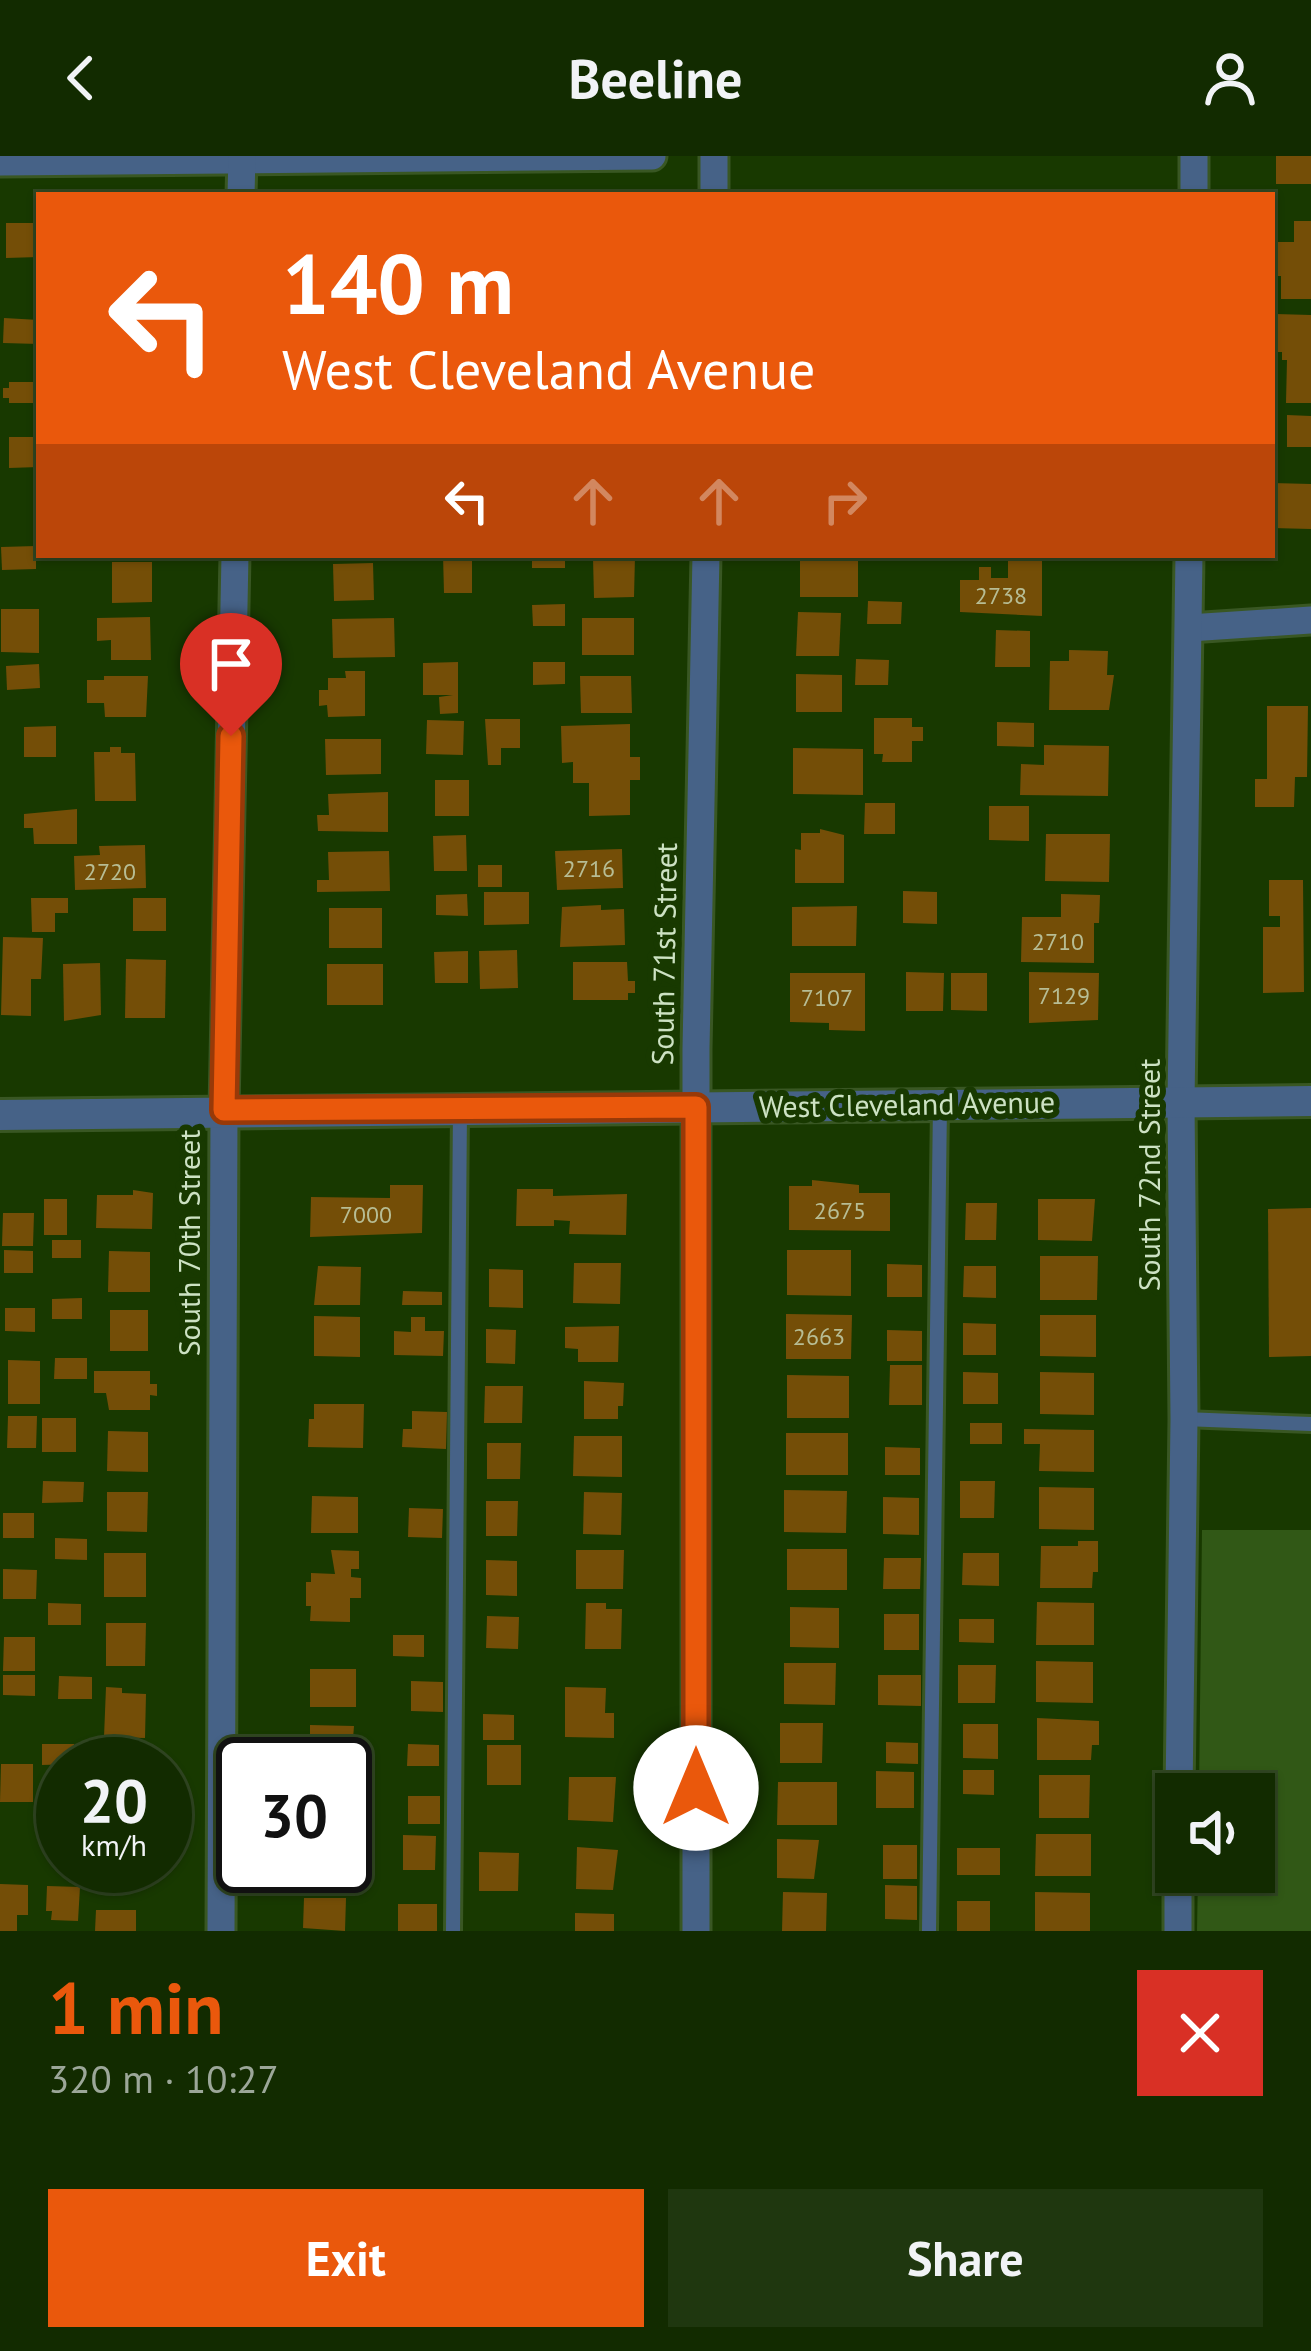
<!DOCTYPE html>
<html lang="en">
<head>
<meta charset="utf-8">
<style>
  body { margin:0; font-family:"PT Sans",sans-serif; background:#1f370f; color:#f1f3f6; height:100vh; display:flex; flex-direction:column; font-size:45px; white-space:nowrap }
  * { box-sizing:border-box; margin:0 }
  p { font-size:39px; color:#9ca799 }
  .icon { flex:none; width:66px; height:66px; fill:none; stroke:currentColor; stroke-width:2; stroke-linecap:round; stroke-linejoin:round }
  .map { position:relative; height:1775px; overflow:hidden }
  .drawer { display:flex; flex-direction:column; background:#122b00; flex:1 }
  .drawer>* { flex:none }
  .guide { position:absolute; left:36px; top:36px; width:1239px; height:366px; border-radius:0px; box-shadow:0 3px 9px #0004,0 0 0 3px #314722; background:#ea580c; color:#fff; overflow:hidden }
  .buttons { position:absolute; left:1155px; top:1617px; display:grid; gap:24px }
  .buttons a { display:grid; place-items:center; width:120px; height:120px; border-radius:0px; background:#122b00; box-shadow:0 3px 9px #0004,0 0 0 3px #314722; font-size:60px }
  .speed { position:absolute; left:36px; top:1581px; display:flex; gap:24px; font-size:60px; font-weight:700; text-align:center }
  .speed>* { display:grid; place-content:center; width:156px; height:156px; border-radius:50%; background:#122b00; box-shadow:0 3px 9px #0004,0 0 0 3px #314722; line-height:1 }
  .speed small { font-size:30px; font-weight:400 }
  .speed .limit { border:6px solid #111; border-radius:18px; background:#fff; color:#111 }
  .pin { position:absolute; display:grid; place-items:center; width:102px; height:102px; color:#fff; margin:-123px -51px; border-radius:50% 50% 50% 0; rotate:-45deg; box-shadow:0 0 12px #0007 }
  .pin .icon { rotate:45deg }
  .me { position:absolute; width:132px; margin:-66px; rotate:0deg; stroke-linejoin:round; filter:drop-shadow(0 0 9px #0008) }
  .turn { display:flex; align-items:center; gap:42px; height:252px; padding:0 48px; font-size:54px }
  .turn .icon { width:156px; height:156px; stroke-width:2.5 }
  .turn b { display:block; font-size:84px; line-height:102px }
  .lanes { display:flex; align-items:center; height:114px; padding:0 48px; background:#0003; justify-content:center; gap:60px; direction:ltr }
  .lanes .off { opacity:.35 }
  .round { display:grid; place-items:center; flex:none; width:126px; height:126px; border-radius:0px; background:#1f370f }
  .head { display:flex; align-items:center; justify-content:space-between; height:204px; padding:0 48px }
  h1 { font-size:72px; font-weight:600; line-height:90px; color:#ea580c }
  .button { display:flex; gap:24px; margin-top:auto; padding:24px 48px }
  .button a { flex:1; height:138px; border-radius:0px; background:#ea580c; color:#fff; font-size:48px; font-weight:600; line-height:138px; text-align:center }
  .button a+a { background:#1f370f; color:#f1f3f6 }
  header { display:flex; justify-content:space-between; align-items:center; height:156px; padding:0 48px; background:#122b00; font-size:54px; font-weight:600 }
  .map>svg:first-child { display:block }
</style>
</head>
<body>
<header><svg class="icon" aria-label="back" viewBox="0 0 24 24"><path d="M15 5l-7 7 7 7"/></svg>Beeline<svg class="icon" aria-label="person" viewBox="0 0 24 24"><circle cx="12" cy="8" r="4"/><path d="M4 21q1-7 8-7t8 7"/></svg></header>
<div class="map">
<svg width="1311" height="1775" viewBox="0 0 1311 1775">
  <rect width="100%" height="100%" fill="#183900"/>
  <polygon fill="#315816" points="1202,1374 1311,1374 1311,1775 1197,1775 1198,1716 1254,1716 1254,1638 1199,1638"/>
  <g fill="#744e07">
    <rect x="1276" y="0" width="35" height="28"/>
    <polygon points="1294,65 1311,65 1311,143 1281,143 1281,120 1274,120 1275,86 1294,86"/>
    <polygon points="6,67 39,67 39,101 6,102"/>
    <polygon points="1276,158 1311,159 1311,247 1286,247 1287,204 1282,204 1282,196 1276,196"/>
    <polygon points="4,162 39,164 39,188 3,187"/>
    <polygon points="9,226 39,226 39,247 9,247 9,242 3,242 3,232 9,232"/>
    <polygon points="1287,259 1311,260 1311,291 1287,291"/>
    <polygon points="9,281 39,281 39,311 9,312"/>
    <polygon points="1272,327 1311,328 1311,373 1272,372"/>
    <polygon points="36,390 36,413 2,414 1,391"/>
    <polygon points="443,399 472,399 472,437 444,437"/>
    <rect x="532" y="399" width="33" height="13"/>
    <rect x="800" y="399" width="58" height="42"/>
    <polygon points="635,400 634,441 594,442 593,402"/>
    <polygon points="1008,404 1042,404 1042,460 960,456 960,424 979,424 979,411 991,411 991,422 1008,422"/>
    <polygon points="112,406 152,406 152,446 112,447"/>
    <polygon points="373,407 374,444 334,445 333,408"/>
    <polygon points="868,445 902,446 901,468 867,468"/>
    <polygon points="565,448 565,470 533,470 532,449"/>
    <polygon points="1,453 39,453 39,497 1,496"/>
    <polygon points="798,456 841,457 839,500 796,500"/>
    <polygon points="150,461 151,504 111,504 111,484 97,485 97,462"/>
    <polygon points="394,462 395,501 333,502 332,463"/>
    <rect x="582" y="462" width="52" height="37"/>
    <polygon points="996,474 1030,475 1030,511 995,511"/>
    <polygon points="1069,494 1108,495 1107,519 1114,519 1109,554 1049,554 1050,505 1069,505"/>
    <polygon points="856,503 889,504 888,529 855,529"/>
    <polygon points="458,506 458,557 440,558 439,541 453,539 423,539 423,507"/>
    <polygon points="533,506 565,506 565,528 533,529"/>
    <polygon points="39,508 40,532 7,534 6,510"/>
    <polygon points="345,515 365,515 365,560 328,561 327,549 319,550 319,534 328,534 328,522 346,522"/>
    <polygon points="796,518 842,519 842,556 796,556"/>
    <polygon points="104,520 148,520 146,561 105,561 104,547 87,547 87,524 104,524"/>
    <polygon points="580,520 631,520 632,557 581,557"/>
    <polygon points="1267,550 1308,550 1307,621 1295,621 1294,651 1255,651 1255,623 1267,623"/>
    <polygon points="874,562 912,562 912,571 923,571 923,585 912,585 912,606 882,606 883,598 874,598"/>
    <polygon points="485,563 520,563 520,592 501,592 501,609 488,609"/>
    <polygon points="427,564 464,565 463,599 426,598"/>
    <polygon points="997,566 1034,567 1034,591 997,590"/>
    <polygon points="630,568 630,601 640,601 640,624 630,624 630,659 589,660 589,627 573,627 573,606 562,607 561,570"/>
    <polygon points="56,570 56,601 24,601 24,571"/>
    <polygon points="325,583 381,583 381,618 326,619"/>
    <polygon points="1044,589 1109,590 1108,640 1020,639 1021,608 1044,609"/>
    <polygon points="110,591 121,591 121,597 135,597 136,645 95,645 94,596 110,596"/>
    <polygon points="793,592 863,593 863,639 793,638"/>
    <rect x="435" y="624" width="34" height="36"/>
    <polygon points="388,636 388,676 318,675 317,659 329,659 328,638"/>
    <polygon points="865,647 895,647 895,678 864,678"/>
    <polygon points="989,650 1029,650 1029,685 989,684"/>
    <polygon points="77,653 77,688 34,688 33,672 24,672 24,658"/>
    <polygon points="820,673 844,679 844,727 795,727 795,693 801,694 801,677 820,677"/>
    <polygon points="1046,678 1110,678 1109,726 1045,725"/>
    <polygon points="466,679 467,715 434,715 433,680"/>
    <polygon points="145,689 146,732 75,734 74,700 100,699 99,690"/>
    <polygon points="622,693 623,732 557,734 555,695"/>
    <polygon points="389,695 390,735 317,736 317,724 329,724 328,696"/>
    <rect x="478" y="709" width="24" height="22"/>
    <polygon points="1269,724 1303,724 1304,836 1263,837 1263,771 1280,771 1280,760 1269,760"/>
    <polygon points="903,735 937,736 937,768 903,767"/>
    <polygon points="484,736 529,736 529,768 484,769"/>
    <polygon points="467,738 468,760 436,759 436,739"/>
    <polygon points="1061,738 1100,739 1099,767 1094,767 1094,807 1021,806 1022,761 1061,761"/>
    <polygon points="31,742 68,742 68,757 55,757 55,776 32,776"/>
    <rect x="133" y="742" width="33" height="33"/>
    <polygon points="601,749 601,754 624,753 625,789 560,791 562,751"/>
    <polygon points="857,750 856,790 792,790 792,751"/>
    <rect x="329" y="752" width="53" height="40"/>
    <polygon points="3,781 43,782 41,823 31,823 31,860 1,859"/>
    <polygon points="517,794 518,832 480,833 479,795"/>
    <polygon points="468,795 468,827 435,827 434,796"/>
    <polygon points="126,803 166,804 165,862 125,862"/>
    <polygon points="573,806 627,806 628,825 635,825 635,837 628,837 628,844 573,844"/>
    <polygon points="100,807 101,859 64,865 63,808"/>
    <rect x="327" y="808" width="56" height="41"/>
    <polygon points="906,816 944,817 943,855 906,855"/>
    <polygon points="1029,816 1099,817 1098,864 1029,867"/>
    <polygon points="790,817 865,817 865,875 829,874 829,867 790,866"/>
    <polygon points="951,817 987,817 987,855 951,854"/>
    <polygon points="812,1024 859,1029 859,1037 890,1037 890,1075 789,1074 789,1030 812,1030"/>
    <polygon points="390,1029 423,1029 422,1077 310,1081 311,1041 390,1042"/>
    <polygon points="517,1033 553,1033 553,1040 627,1038 626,1079 569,1078 570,1065 554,1064 554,1070 516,1070"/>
    <polygon points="133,1034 153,1037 152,1073 96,1072 97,1039 133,1039"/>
    <rect x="44" y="1043" width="23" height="36"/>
    <polygon points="1038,1043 1095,1043 1092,1085 1038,1084"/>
    <polygon points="966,1047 997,1047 996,1084 965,1084"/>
    <polygon points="1311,1052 1311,1200 1269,1201 1268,1053"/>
    <polygon points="3,1057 34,1057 33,1090 2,1090"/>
    <rect x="52" y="1084" width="29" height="18"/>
    <polygon points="4,1094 33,1095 33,1117 4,1117"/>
    <polygon points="787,1094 851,1094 851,1140 787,1139"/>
    <polygon points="109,1095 150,1096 150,1136 108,1136"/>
    <polygon points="1040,1100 1098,1100 1097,1144 1040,1144"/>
    <polygon points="574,1107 621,1107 620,1148 573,1147"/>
    <polygon points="887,1108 922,1109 922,1141 887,1141"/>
    <polygon points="318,1110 361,1111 360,1149 314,1149"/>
    <polygon points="964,1110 996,1110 996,1142 963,1141"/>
    <polygon points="489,1113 523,1114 523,1152 489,1151"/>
    <polygon points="403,1135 442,1136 442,1149 402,1149"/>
    <polygon points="82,1142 82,1163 52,1163 52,1143"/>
    <polygon points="5,1152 35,1152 35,1176 5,1175"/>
    <rect x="110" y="1154" width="38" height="41"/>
    <polygon points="786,1158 852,1159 851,1203 786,1203"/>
    <polygon points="1040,1159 1096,1159 1096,1201 1040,1200"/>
    <polygon points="314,1160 360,1161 360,1201 314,1200"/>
    <polygon points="411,1161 425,1161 425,1175 444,1175 443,1200 394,1199 394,1175 411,1176"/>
    <polygon points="963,1167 996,1168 996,1199 963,1199"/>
    <polygon points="619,1170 618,1206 578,1206 578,1193 565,1192 565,1171"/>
    <polygon points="486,1173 516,1174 515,1208 486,1207"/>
    <polygon points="887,1174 922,1175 922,1205 887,1205"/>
    <polygon points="55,1202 87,1202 87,1223 54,1223"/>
    <polygon points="8,1204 40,1205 40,1248 8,1248"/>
    <polygon points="890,1209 922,1209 922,1249 889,1249"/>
    <polygon points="94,1215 150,1215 150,1228 157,1228 157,1240 150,1239 150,1254 109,1254 106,1237 94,1237"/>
    <polygon points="963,1216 998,1217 998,1248 963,1248"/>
    <polygon points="1040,1216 1094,1217 1094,1259 1040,1258"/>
    <polygon points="787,1219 849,1220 849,1262 787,1262"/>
    <polygon points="584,1225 624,1227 623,1250 618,1250 618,1263 584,1263"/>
    <polygon points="485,1230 523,1230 522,1267 484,1267"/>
    <polygon points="314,1248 364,1248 363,1292 308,1291 309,1263 314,1263"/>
    <polygon points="412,1255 447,1256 446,1293 402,1291 403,1273 412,1273"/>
    <polygon points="8,1260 37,1260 36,1292 7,1292"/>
    <rect x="42" y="1262" width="34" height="34"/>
    <rect x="970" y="1267" width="32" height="21"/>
    <polygon points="1024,1273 1094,1274 1094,1316 1039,1315 1040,1288 1024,1288"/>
    <polygon points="108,1275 148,1276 148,1316 107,1315"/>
    <rect x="786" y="1277" width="62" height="42"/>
    <polygon points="574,1280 622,1280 622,1321 573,1320"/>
    <polygon points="487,1287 521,1287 520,1323 487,1323"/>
    <polygon points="885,1291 920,1292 920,1319 885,1319"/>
    <polygon points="43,1325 84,1326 83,1346 42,1347"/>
    <polygon points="960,1325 995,1325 994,1362 960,1362"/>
    <polygon points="1039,1331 1094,1332 1094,1374 1039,1373"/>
    <polygon points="784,1334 847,1335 846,1377 784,1376"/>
    <polygon points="107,1336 148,1336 147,1376 107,1375"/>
    <polygon points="584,1336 622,1337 621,1379 583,1378"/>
    <polygon points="312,1340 358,1341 358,1377 311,1377"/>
    <polygon points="883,1341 919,1342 919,1379 883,1378"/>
    <polygon points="486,1345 518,1345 517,1380 486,1380"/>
    <polygon points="409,1352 443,1353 442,1382 408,1381"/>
    <rect x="3" y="1357" width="31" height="25"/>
    <polygon points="55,1382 87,1383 87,1404 55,1403"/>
    <polygon points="1078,1385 1098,1385 1098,1416 1093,1416 1092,1432 1040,1432 1041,1390 1078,1390"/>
    <rect x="787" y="1393" width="60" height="41"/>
    <polygon points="331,1394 359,1395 359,1413 351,1413 351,1421 361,1422 361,1442 350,1442 350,1466 310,1465 311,1450 306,1450 306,1426 311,1426 311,1417 335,1418"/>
    <polygon points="576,1394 624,1394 623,1433 576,1433"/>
    <rect x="104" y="1397" width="42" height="44"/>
    <polygon points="963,1397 999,1397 999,1430 962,1429"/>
    <polygon points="884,1402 921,1402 920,1433 883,1433"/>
    <polygon points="486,1404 517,1405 517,1440 486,1439"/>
    <polygon points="3,1413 37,1414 36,1443 3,1443"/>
    <polygon points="1037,1446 1094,1447 1094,1489 1036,1489"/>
    <polygon points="48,1447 81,1448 81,1469 48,1469"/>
    <polygon points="586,1447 606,1447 606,1453 622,1453 621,1493 585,1493"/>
    <polygon points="790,1451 839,1452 839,1492 790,1491"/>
    <rect x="884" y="1458" width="35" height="36"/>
    <polygon points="487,1460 519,1461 518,1493 486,1492"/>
    <polygon points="959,1463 994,1463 994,1487 959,1486"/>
    <polygon points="106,1467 146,1467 145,1510 106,1510"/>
    <polygon points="393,1479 424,1479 424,1501 393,1500"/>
    <polygon points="4,1481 35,1481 35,1515 3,1515"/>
    <polygon points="1036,1505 1093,1506 1093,1547 1036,1546"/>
    <polygon points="784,1507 836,1507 835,1549 784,1548"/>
    <polygon points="958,1509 996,1509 995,1547 958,1547"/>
    <rect x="310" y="1513" width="46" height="38"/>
    <polygon points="3,1519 35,1519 35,1540 3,1539"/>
    <polygon points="878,1519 921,1519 921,1550 878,1549"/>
    <polygon points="59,1520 92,1521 92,1543 58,1543"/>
    <polygon points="411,1525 443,1526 443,1556 411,1555"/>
    <polygon points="106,1531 122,1532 122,1537 146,1538 145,1582 104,1581"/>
    <polygon points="565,1531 606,1532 605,1557 614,1557 614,1582 565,1581"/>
    <polygon points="483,1558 514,1559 514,1584 483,1584"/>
    <polygon points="1037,1562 1099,1565 1099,1589 1092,1589 1091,1604 1037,1604"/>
    <polygon points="780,1567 823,1567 822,1607 780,1607"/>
    <polygon points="963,1568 998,1568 998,1603 963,1602"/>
    <polygon points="310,1569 354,1570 351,1609 310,1608"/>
    <polygon points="886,1586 918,1587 918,1608 886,1607"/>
    <polygon points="42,1588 74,1588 74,1608 42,1609"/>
    <polygon points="408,1588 439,1589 439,1610 407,1610"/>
    <rect x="487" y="1589" width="34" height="40"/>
    <polygon points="94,1599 144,1600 144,1608 94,1608"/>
    <polygon points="1,1608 33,1608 33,1646 0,1646"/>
    <polygon points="963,1614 994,1614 994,1639 963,1638"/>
    <polygon points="876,1615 914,1616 914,1652 876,1652"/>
    <polygon points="1039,1619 1090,1619 1089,1662 1039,1662"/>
    <polygon points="569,1621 616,1621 613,1666 568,1664"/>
    <polygon points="778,1626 837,1626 837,1669 777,1669"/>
    <rect x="408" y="1640" width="32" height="28"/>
    <polygon points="40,1660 63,1661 63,1683 40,1683"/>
    <polygon points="1036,1678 1091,1678 1091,1720 1035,1720"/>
    <polygon points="403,1679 436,1680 435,1714 403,1714"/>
    <polygon points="777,1683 819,1684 814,1723 777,1722"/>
    <polygon points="345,1685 362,1686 362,1728 308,1727 308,1710 345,1710"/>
    <rect x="883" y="1689" width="34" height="34"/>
    <polygon points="577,1691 618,1694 613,1734 576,1733"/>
    <rect x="957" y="1692" width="43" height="27"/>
    <polygon points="479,1696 519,1697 518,1735 479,1735"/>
    <rect x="93" y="1710" width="48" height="13"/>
    <polygon points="0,1728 28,1729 28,1759 17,1759 17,1775 0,1775"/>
    <polygon points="885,1729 917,1730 917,1764 885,1763"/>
    <polygon points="47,1730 80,1731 78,1765 51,1764 52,1755 46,1755"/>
    <polygon points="783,1736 827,1737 826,1775 782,1775"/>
    <polygon points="1035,1736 1090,1737 1090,1775 1035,1775"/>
    <polygon points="304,1742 346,1742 345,1775 303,1772"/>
    <rect x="957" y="1745" width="33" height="30"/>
    <rect x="398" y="1748" width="39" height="27"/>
    <polygon points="96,1754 136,1754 136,1775 95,1775"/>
    <polygon points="575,1757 614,1758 614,1775 575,1775"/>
  </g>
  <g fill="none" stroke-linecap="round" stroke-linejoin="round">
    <g stroke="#395723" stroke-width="20">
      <g id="service">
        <polyline points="1184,1263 1311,1268"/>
        <polyline points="453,1775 460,953"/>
        <polyline points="929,1775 940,949"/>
      </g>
    </g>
    <g stroke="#395723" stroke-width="33">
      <g id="minor">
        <polyline points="0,6 652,0"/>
        <polyline points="241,39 242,0"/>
        <polyline points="714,39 714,0"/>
        <polyline points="1194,39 1194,0"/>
        <polyline points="1189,472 1311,464"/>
        <polyline points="1179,1638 1184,1263 1181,946 1189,399"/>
        <polyline points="221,1775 224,954 235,399"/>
        <polyline points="696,1775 696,893 706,399"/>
        <polyline points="1178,1775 1178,1716"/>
      </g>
    </g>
    <g stroke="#395723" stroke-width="36">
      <polyline id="tertiary" points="0,959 1311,945"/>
    </g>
    <use href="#service" stroke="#466287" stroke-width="14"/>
    <use href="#minor" stroke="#466287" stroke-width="27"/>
    <use href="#tertiary" stroke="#466287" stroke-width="30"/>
  </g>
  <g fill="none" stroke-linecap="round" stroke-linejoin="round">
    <g stroke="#983908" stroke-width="30">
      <polyline id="route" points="231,580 224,954 696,951 696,1632"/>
    </g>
    <use href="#route" stroke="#ea580c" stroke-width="21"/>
  </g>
  <g text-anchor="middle" stroke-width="12" stroke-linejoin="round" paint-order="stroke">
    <g font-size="24" fill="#b7bd94">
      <text x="1001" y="448">2738</text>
      <text x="589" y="721">2716</text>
      <text x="110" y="724">2720</text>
      <text x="1058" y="794">2710</text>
      <text x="1064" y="848">7129</text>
      <text x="827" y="850">7107</text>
      <text x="840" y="1063">2675</text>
      <text x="366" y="1067">7000</text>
      <text x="819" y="1189">2663</text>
    </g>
    <g font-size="30" fill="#cde2c3" stroke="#183900">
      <text transform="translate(665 798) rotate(-89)" y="10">South 71st Street</text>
      <text transform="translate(907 949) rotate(-1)" y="10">West Cleveland Avenue</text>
      <text transform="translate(1150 1019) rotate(-90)" y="10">South 72nd Street</text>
      <text transform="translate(190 1087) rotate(-90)" y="10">South 70th Street</text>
    </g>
  </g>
</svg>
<div class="buttons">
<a><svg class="icon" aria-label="sound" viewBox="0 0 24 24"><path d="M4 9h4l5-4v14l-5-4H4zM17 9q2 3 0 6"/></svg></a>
</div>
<div class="speed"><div>20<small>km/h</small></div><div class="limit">30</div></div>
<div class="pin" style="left:231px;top:580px;background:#d93025"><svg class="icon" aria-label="arrive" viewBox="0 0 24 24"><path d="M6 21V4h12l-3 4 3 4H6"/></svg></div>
<svg class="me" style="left:696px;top:1632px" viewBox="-20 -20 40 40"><circle r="19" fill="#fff"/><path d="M0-13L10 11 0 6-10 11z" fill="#ea580c"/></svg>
<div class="guide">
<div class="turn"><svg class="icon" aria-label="left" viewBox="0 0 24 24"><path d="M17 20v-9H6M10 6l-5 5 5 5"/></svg><div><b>140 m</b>West Cleveland Avenue</div></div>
<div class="lanes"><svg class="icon" aria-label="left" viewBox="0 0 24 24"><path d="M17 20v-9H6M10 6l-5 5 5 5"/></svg><svg class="icon off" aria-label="ahead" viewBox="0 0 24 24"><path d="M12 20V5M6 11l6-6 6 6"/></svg><svg class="icon off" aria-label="ahead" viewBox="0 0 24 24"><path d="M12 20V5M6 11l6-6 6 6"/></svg><svg class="icon off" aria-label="right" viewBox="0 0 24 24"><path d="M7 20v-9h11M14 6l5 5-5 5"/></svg></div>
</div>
</div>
<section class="drawer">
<div class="head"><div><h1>1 min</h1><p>320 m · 10:27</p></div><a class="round" style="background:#d93025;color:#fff"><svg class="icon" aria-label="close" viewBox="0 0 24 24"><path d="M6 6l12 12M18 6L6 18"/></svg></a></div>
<div class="button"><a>Exit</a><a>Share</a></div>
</section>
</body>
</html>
